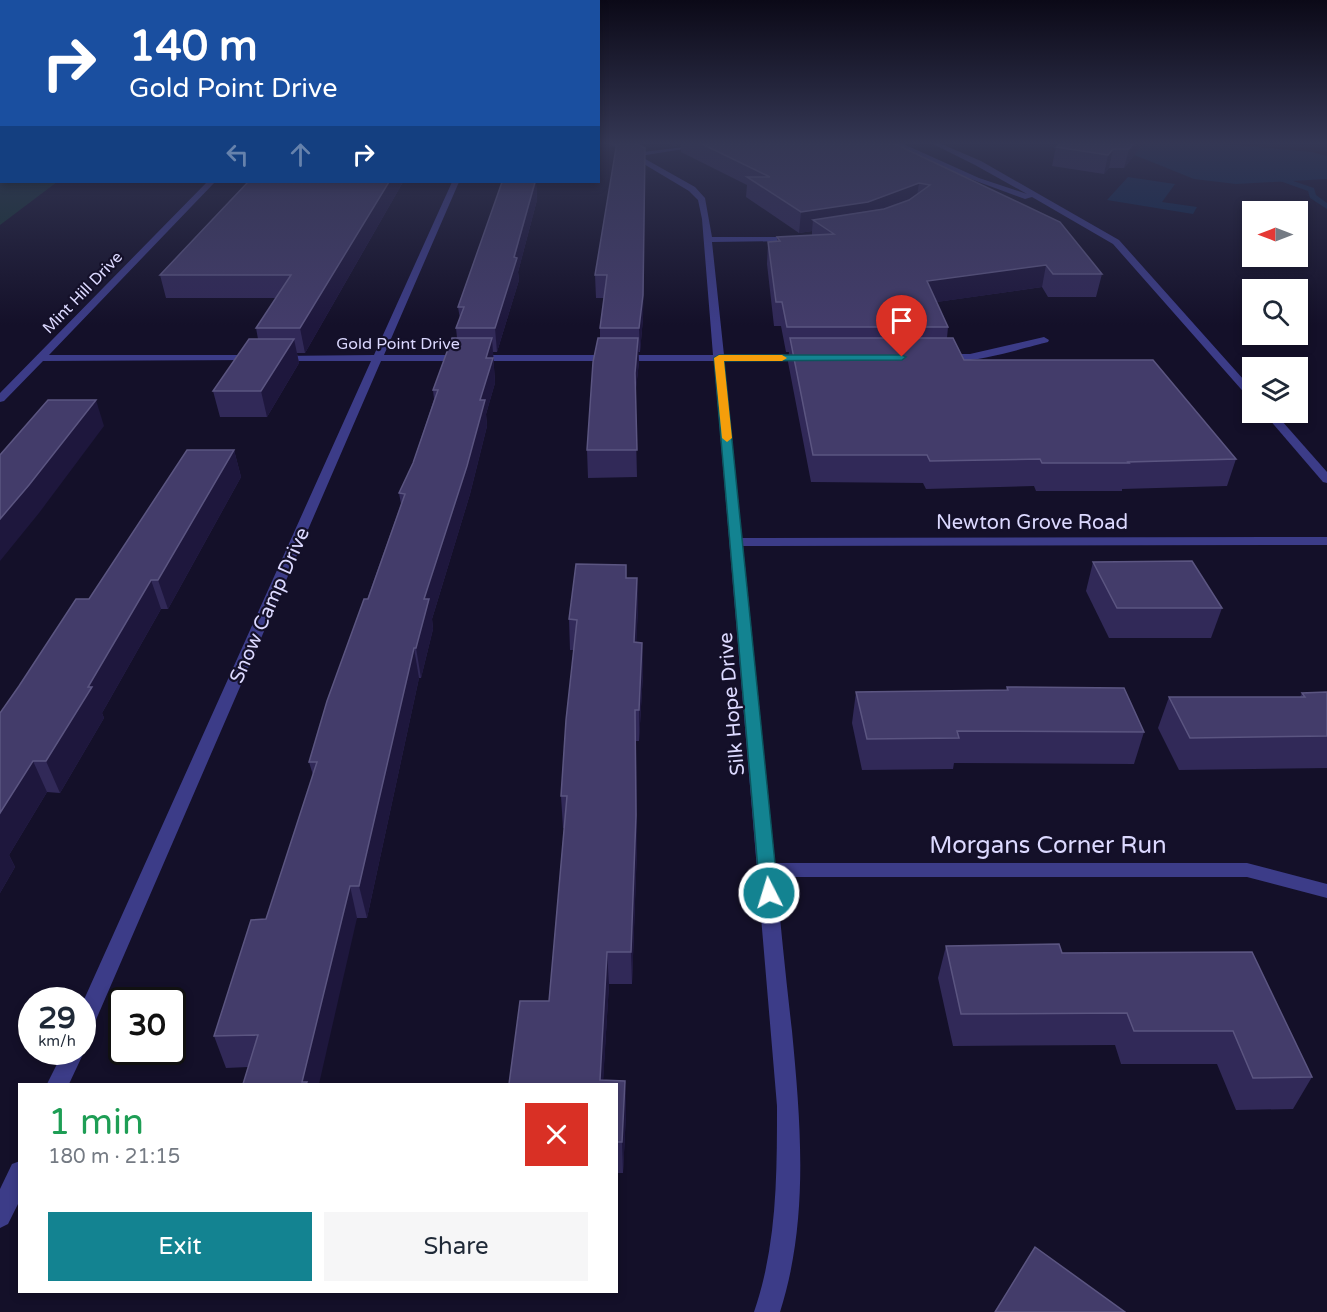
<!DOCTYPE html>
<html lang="en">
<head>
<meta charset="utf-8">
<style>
  body { margin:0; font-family:"Varela Round",sans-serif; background:#f6f6f7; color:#1f2937; height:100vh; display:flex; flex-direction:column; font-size:22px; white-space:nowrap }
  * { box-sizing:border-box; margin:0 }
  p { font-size:20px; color:#747a83 }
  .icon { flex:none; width:33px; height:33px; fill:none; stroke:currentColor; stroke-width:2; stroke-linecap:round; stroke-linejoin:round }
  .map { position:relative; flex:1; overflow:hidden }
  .sheet { position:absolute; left:18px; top:1083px; width:600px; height:210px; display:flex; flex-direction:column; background:#fff; border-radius:0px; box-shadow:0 3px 9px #0003 }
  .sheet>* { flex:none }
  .top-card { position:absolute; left:0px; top:0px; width:600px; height:183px; box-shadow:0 3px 9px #0003; background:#1a4fa0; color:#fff; overflow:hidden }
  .needle { width:39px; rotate:270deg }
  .buttons { position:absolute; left:1242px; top:201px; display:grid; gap:12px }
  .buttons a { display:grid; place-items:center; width:66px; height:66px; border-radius:0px; background:#fff; box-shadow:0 3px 9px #0003; font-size:30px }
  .speed { position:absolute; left:18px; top:987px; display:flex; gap:12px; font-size:30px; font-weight:700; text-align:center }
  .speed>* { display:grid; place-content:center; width:78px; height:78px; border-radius:50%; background:#fff; box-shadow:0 3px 9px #0003; line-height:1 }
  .speed small { font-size:15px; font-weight:400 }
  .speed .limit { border:3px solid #111; border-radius:9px; background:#fff; color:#111 }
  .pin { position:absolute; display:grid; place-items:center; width:51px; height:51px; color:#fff; margin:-62px -26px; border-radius:50% 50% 50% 0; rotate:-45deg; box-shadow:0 0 6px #0007 }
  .pin .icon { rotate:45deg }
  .me { position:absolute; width:66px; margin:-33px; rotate:355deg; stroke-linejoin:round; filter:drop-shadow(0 0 4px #0008) }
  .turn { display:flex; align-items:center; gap:21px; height:126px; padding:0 30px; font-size:27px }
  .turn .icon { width:78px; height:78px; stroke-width:2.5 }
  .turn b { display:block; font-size:42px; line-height:51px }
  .lanes { display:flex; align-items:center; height:57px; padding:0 30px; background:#0003; justify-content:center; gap:30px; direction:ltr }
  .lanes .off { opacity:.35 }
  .round { display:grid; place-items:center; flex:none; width:63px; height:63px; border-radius:0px; background:#f6f6f7 }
  .summary { display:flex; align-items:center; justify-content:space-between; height:102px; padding:0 30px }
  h1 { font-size:36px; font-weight:600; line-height:45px; color:#1e9e55 }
  .primary-button { display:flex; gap:12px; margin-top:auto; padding:12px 30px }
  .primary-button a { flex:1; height:69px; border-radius:0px; background:#138391; color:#fff; font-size:24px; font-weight:600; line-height:69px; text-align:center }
  .primary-button a+a { background:#f6f6f7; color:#1f2937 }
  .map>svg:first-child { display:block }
</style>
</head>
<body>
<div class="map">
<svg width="1327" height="1312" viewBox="0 0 1327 1312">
  <rect width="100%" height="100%" fill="#141029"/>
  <polygon fill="#133431" points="0,142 2,182 57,182 0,225"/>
  <g fill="#0d274c">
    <polygon points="1108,142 1201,142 1312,152 1327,156 1327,179 1236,184 1194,179 1132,154"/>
    <polygon points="1128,177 1175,184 1162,202 1197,207 1193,214 1107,200"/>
  </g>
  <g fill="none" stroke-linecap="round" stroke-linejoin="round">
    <polygon fill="#0d274c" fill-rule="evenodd" points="1263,171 1314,188 1316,195 1327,203 1327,209 1310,198 1308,191 1263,175"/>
    <g fill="#3c3c88" fill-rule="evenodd">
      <path d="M607 142H614L634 153 727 142 640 156 695 187 705 198 712 237H795L799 239 795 241 712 242 724 355H809L814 358 809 361H724L742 538 1327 537V545L743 546 775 863H1247L1327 884V898L1247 877H776C781 928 786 980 792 1031 801 1125 809 1221 780 1312H754C777 1245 777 1176 777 1106L714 361H381L92 1029 89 1035 82 1038V1004L371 361H278L274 360V356L374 355 452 182H459L384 355H713L702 219 698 200 689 191Z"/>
      <polygon points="891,142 899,142 979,178 1027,194 975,165 929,142 937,142 981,161 1119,240 1252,389 1252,398 1248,397 1113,244 1032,197 1025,199 957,174"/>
      <polygon points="207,182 215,182 49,355 254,355 258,356 258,360 43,361 4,401 0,402 0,393"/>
      <path d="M1044 337 1049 340 1048 342C1026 347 956 370 939 357L944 354H970Z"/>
      <polygon points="1263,412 1274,412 1327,472 1327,483 1323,482"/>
      <polygon points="82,1050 84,1052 69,1084 47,1084 63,1052 82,1052"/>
      <polygon points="20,1161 20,1200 8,1224 0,1228 0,1189 12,1164"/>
    </g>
  </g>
  <g fill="#312958">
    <polygon points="667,142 891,142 1102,274 1096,297 1048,297 1042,287 936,302 948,327 947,338 964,360 1236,459 1227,486 1122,489 1122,491 1036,491 1034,486 926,489 923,483 811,482 788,362 789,352 786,352 781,326 774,326 767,264 768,242 777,242 777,237 812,235 812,231 799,233 746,197 747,185 681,152 681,145 673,146"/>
    <polygon points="1145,142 1124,168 1109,168 1104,174 1052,166 1056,147"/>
    <polygon points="645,167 643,318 640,352 638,352 639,362 635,396 637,477 588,478 587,450 600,338 600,328 604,298 596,298 595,275"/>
    <polygon points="248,182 403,182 305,353 297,353 299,363 267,417 220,417 213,391 258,339 256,328 276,298 166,298 160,275"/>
    <polygon points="536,182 537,200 518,272 519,280 497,352 493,352 495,383 486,414 487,426 470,494 432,619 433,629 421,678 419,678 367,918 357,918 248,1067 226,1068 214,1036 266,919 313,775 309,762 401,504 399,493 413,463 434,399 433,390 457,338 456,328 460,319 458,307"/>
    <polygon points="234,450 241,477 168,609 161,609 102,713 104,718 60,793 47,792 9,855 15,867 0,893 0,713 89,599"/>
    <polygon points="1093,562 1222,608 1211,638 1109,638 1086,591"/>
    <polygon points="626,565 626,578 637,578 638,608 636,642 642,643 643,673 639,741 636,741 637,847 632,984 609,984 603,1080 625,1081 626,1113 623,1173 616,1173 616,1084 509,1084 549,1001 564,828 563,828 561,796 574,650 570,650 569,619"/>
    <polygon points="1007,687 1144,732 1134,764 954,763 953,769 862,770 852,723 856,692 1006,690"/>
    <polygon points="1327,692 1327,768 1179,770 1158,728 1169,697 1300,697 1302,693"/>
    <polygon points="946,946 1062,953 1252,952 1312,1077 1293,1109 1236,1110 1217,1064 1121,1064 1115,1045 953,1046 938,978"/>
  </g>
  <g fill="#1e173d">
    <polygon points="673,142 681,142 681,145 673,146"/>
    <polygon points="1135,142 1145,142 1124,168 1129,149"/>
    <polygon points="645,148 643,318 640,352 639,328"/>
    <polygon points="1113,149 1109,168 1104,174 1108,155"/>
    <polygon points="389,182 403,182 305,353 300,328"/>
    <polygon points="536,182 537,200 518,272 519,280 497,352 495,328"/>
    <polygon points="919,183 916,203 813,220 812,231 799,233 801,212"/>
    <polygon points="1046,265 1042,287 923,304 927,281"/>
    <polygon points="492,338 495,383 486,414 487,426 470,494 432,619 433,629 421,678 416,648 424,599 480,400 486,358"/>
    <polygon points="638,338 639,362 635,398 635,373"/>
    <polygon points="294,339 299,363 267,417 261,391"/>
    <polygon points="96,400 104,426 39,513 0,561 0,519"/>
    <polygon points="234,450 241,477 168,609 158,580"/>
    <polygon points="637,578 638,608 635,673 634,642"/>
    <polygon points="151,580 161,609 102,713 104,718 60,793 46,761 88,687"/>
    <polygon points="642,643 643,673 639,741 639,710"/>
    <polygon points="414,648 419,678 367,918 359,886"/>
    <polygon points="635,710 637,847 632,984 631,952"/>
    <polygon points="33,761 47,792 9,855 15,867 0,893 0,813"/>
    <polygon points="350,886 357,918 319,1084 303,1084 302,1082"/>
    <polygon points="607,952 609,984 603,1084 600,1080"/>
    <polygon points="625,1081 626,1113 623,1173 622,1142"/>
  </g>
  <g fill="#433c6a" stroke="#5b5581" stroke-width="1.5">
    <polygon points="617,142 633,142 645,148 643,295 639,328 600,328 607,275 595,275"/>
    <polygon points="698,142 891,142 1060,222 1102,274 1053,274 1046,265 927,281 948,327 787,327 782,302 776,302 768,242 780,241 777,237 834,234 813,220 884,209 909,200 930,185 919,183 868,202 801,212 747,177 770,177"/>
    <polygon points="1062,142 1135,142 1129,149 1113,149 1108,155 1056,147"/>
    <polygon points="248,182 389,182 300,328 256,328 291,275 160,275"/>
    <polygon points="502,182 535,182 514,257 517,258 495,328 456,328 464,307 458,307"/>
    <polygon points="452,338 492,338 486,358 493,358 480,400 485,400 467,466 424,599 429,599 416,648 414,648 359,886 350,886 302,1082 307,1082 306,1084 243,1084 258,1035 214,1036 251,920 266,919 317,762 309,762 327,701 364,599 368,599 405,494 399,493 413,463 438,390 433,390"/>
    <polygon points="598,338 638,338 635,373 637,450 587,450 593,362"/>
    <polygon points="790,338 953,338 964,360 1153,360 1236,459 1128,462 1129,463 1042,463 1040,459 930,461 927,455 813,455"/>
    <polygon points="249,339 294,339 261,391 213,391"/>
    <polygon points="48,400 96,400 29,485 0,519 0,455"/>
    <polygon points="187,450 234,450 158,580 151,580 88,687 92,687 46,761 33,761 0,813 0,713 19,686 76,599 89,599"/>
    <polygon points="1192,561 1222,608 1117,608 1093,562"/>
    <polygon points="576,564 626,565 626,578 637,578 634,642 642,643 639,710 635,710 636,815 631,952 607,952 600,1080 625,1081 622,1142 616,1142 616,1084 509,1084 520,1001 549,1001 567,796 561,796 566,720 577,620 569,619"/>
    <polygon points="1007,687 1124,688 1144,732 957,731 959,738 867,739 856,692 1008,690"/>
    <polygon points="1327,692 1327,736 1190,738 1169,697 1305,697 1302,693"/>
    <polygon points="1059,944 1062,953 1252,952 1312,1077 1253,1078 1233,1031 1134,1031 1127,1013 961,1014 946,946"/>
    <polygon points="1035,1247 1125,1312 995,1312"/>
  </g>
  <linearGradient id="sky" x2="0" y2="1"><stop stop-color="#0b0917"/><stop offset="0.44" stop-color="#343754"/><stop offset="1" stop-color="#343754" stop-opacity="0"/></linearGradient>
  <rect width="1327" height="325" fill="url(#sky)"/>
  <polygon fill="#138391" stroke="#0c555e" stroke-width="1.5" points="719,355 902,355 906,357 902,360 724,361 778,893 775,898 763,898 760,893 714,358"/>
  <polygon fill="#f59e0b" points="719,355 782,355 787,358 782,361 724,361 732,438 727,442 722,438 714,358"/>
  <g text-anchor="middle" stroke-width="4.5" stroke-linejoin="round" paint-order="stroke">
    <g font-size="16" fill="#dcd9ff" stroke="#141029">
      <text transform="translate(82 292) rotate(-46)" y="6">Mint Hill Drive</text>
      <text x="398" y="349">Gold Point Drive</text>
    </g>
    <g font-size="20" fill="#dcd9ff" stroke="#141029">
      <text x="1032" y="529">Newton Grove Road</text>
      <text transform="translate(269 605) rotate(-66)" y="7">Snow Camp Drive</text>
      <text transform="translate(731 704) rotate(-95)" y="7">Silk Hope Drive</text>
    </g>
    <g font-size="24" fill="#dcd9ff" stroke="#141029">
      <text x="1048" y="853">Morgans Corner Run</text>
    </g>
  </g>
</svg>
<div class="buttons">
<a><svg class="needle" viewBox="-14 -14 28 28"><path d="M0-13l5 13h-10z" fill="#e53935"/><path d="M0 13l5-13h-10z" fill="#747a83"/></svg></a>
<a><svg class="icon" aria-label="search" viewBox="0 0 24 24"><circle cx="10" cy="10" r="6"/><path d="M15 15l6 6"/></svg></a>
<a><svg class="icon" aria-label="layers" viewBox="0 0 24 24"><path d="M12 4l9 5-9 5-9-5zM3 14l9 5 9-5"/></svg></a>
</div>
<div class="speed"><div>29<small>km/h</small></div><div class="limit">30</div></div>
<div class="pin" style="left:902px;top:357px;background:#d93025"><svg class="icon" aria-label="arrive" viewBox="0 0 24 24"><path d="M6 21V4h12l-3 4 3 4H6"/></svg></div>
<svg class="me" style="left:769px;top:893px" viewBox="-20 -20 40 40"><circle r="17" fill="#138391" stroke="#fff" stroke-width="3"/><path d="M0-11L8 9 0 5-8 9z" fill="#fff"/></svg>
<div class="top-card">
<div class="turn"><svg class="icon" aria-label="right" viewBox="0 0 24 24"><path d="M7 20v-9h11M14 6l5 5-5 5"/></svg><div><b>140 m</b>Gold Point Drive</div></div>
<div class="lanes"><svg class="icon off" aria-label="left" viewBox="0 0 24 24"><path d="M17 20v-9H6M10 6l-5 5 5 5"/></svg><svg class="icon off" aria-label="ahead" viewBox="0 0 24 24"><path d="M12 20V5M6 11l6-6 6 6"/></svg><svg class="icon" aria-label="right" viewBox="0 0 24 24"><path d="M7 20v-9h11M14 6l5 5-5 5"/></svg></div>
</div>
<section class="sheet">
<div class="summary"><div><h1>1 min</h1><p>180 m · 21:15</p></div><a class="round" style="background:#d93025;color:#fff"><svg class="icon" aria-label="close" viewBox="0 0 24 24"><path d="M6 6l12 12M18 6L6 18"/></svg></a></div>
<div class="primary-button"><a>Exit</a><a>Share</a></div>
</section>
</div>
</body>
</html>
